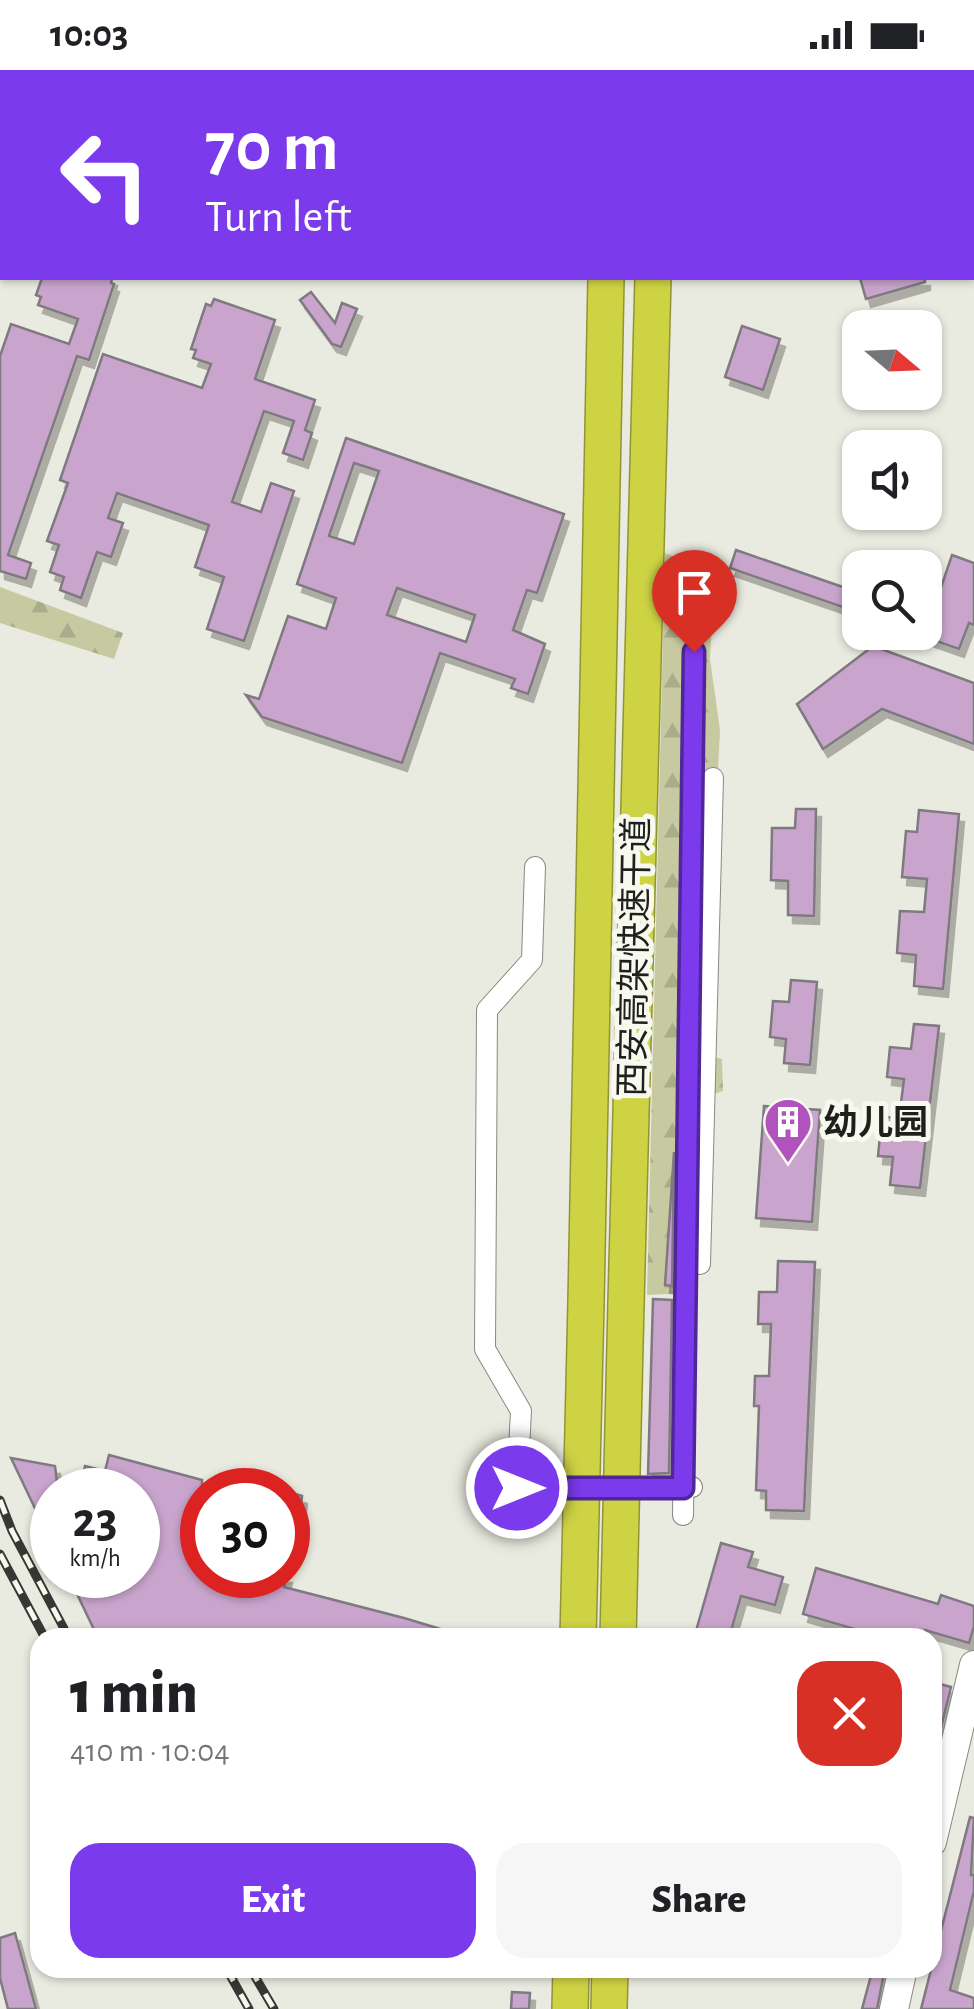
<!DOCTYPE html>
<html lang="en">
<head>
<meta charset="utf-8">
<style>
  body { margin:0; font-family:"Alegreya Sans","Noto Sans SC",sans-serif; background:#f6f6f6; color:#202124; height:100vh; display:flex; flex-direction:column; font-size:38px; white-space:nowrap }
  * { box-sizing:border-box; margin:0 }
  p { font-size:32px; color:#757577 }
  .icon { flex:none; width:55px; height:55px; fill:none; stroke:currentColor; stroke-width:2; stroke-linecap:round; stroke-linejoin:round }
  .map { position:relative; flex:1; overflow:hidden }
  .sheet { position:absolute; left:30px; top:1558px; width:912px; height:350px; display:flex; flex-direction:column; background:#fff; border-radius:30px; box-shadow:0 2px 8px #0004 }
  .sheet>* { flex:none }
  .guide { position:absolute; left:0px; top:0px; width:975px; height:210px; box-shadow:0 2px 8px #0004; background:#7c3aed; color:#fff; overflow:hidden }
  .needle { width:65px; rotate:109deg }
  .controls { position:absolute; left:842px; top:240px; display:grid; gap:20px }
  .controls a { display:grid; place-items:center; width:100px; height:100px; border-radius:20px; background:#fff; box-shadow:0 2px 8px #0004; font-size:50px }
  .speed { position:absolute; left:30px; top:1398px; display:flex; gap:20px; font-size:50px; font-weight:700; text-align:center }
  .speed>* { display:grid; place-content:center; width:130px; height:130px; border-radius:50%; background:#fff; box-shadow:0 2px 8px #0004; line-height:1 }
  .speed small { font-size:25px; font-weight:400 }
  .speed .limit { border:15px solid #d22; background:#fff; color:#111 }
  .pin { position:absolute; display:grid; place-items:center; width:85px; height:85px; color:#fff; margin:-102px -42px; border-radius:50% 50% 50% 0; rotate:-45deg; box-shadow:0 0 10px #0007 }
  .pin .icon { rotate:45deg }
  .me { position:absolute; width:110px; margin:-55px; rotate:90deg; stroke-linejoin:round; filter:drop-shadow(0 0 8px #0008) }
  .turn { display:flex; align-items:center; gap:35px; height:210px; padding:0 40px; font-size:45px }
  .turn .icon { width:130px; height:130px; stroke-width:2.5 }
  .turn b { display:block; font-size:70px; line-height:85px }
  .round { display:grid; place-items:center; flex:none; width:105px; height:105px; border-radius:30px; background:#f6f6f6 }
  .summary { display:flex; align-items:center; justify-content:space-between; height:170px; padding:0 40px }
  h1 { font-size:60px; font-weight:800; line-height:75px }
  .cta { display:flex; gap:20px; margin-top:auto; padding:20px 40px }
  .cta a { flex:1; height:115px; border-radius:30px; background:#7c3aed; color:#fff; font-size:40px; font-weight:800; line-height:115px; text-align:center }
  .cta a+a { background:#f6f6f6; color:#202124 }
  .status { display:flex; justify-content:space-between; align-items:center; height:70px; padding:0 50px; background:#fff; direction:ltr }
  .status svg { height:28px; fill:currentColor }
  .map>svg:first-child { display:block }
</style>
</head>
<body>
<div class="status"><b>10:03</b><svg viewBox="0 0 49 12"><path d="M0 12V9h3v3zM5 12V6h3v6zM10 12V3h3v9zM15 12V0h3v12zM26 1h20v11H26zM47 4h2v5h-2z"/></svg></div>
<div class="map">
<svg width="974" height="1939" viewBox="0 0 974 1939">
  <defs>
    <pattern id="forest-firs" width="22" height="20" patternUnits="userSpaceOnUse" patternTransform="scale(2.5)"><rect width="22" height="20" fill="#c7caa1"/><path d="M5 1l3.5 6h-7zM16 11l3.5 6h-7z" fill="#aaad8a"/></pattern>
    <filter id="shadow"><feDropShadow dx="5" dy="8" stdDeviation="0" flood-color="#0004"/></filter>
  </defs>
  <rect width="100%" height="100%" fill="#eaebe0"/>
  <polygon fill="#c7caa1" points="645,0 924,0 923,2"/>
  <g fill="url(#forest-firs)">
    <polygon points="665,483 715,503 710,589 720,660 704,985 722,989 723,1021 685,1034 688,1223 647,1225"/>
    <polygon points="0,517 123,563 114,589 0,553"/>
  </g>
  <g fill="#c9a5cd" stroke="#7f7980" stroke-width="2.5" fill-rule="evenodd" filter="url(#shadow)">
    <polygon points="42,208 112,208 111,213 114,214 89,290 77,286 8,485 31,493 26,509 0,501 0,286 11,254 69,274 78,249 38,235 41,227 36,225"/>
    <polygon points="860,208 925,208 925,212 866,229"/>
    <polygon points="311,222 335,253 342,233 357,239 341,277 332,274 300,230"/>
    <polygon points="214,229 275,250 255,309 315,330 305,360 312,363 303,390 283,383 294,351 264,341 232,432 261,442 271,413 294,421 244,571 207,559 224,507 195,497 209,455 117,423 108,448 123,453 111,487 97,482 81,528 60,520 64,507 50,502 59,475 47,471 68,413 60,410 103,284 202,318 211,294 193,288 196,280 191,279 206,234 211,236"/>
    <polygon points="742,256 780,269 763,320 725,307"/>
    <path d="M346 368 564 444 537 523 527 520 513 560 545 574 528 624 511 618 515 609 440 583 402 693 262 647 246 625 259 629 288 546 326 559 336 528 297 514ZM354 393 379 401 354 474 329 466ZM397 518 475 545 466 572 387 545Z"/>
    <polygon points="736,480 860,523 860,543 730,498"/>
    <polygon points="952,485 974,493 974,555 969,553 959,579 925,567 925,553 930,540 933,541"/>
    <polygon points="873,576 974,613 974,674 882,639 823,679 797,634"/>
    <polygon points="796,739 816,739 814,846 788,845 788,811 771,810 772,758 795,758"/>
    <polygon points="919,740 959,744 943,919 914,916 916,885 897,883 900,841 924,842 927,809 902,807 906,761 917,762"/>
    <polygon points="791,910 817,912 810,995 784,993 786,969 770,967 773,931 789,932"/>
    <polygon points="914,954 939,956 920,1118 890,1115 893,1087 878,1086 882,1046 899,1049 904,1009 887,1007 890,977 911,979"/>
    <polygon points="764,1036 820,1040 812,1152 756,1148"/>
    <polygon points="674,1082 672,1216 665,1215"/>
    <polygon points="778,1191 815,1192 804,1441 766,1440 766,1421 756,1420 759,1336 754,1336 755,1306 769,1306 771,1254 758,1254 759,1222 777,1222"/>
    <polygon points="653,1229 672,1230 669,1403 648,1404"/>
    <polygon points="109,1385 202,1410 202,1505 287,1505 284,1517 404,1548 457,1564 457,1568 98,1568 68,1505 138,1505 138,1420 79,1420 85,1396 105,1401"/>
    <polygon points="11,1388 55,1396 58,1420 52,1420 52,1474"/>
    <polygon points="288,1422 302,1426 296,1478 288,1477"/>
    <polygon points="721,1473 753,1482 748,1497 783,1507 775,1535 741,1526 729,1568 694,1568"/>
    <polygon points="816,1498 938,1534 941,1525 974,1536 974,1556 969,1573 925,1560 923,1568 885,1568 803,1544"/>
    <polygon points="932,1612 951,1617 932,1694"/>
    <polygon points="970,1747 974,1748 971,1805 974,1805 974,1821 950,1920 974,1928 974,1939 921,1939"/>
    <polygon points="15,1863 36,1939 8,1939 0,1908 0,1868"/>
    <polygon points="873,1898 885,1898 877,1939 862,1939"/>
    <polygon points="512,1922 530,1923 529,1939 511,1939"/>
  </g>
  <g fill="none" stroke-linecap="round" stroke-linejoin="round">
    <g stroke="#888980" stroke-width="22">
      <g id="street">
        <polyline points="535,797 532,890 487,940 485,1279 521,1341 517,1418 692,1417"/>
        <polyline points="700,1194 713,708"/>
        <polyline points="683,1445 694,583"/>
      </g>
    </g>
    <g stroke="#888980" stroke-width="30">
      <g id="secondary">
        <polyline points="972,47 974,48"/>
        <polyline points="932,1772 974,1595"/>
        <polyline points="894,1939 903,1898"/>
      </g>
    </g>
    <g stroke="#919436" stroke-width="38">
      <g id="highway">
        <polyline points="618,0 620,2"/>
        <polyline points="896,0 903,2"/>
        <polyline points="970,0 974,1"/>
        <polyline points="972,26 974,27"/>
        <polyline points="586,1232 606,208"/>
        <polyline points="626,1233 653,208"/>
        <polyline points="570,1939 571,1898"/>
        <polyline points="609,1939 610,1898"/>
      </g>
    </g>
    <use href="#street" stroke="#fff" stroke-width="20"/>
    <use href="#secondary" stroke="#fff" stroke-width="28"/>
    <use href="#highway" stroke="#ced344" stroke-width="35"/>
    <g stroke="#373833" stroke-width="9">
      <g id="rail">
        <polyline points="0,1430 12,1461 69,1568"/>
        <polyline points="0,1484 45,1568"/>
        <polyline points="226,1898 249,1939"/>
        <polyline points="250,1898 274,1939"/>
      </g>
    </g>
    <use href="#rail" stroke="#f7f8ee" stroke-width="5" stroke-dasharray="15" stroke-linecap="butt"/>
    <g stroke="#919436" stroke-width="38" stroke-linecap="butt">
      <g id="highway-bridge">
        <polyline points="578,1568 586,1232"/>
        <polyline points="618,1568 626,1233"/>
      </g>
    </g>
    <use href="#highway-bridge" stroke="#ced344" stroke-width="35"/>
  </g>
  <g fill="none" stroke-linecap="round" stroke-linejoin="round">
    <g stroke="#51269a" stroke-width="25">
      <polyline id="route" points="517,1418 683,1418 694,582"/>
    </g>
    <use href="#route" stroke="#7c3aed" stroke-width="18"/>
  </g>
  <defs>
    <g id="building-pin" transform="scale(2.5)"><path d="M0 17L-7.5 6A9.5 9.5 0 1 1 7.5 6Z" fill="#b153bd" stroke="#f7f8ee"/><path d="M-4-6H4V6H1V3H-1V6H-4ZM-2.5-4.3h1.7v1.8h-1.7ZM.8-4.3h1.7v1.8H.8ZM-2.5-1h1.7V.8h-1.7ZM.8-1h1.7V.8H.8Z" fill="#fff"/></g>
  </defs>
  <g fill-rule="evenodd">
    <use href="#building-pin" x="788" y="1052"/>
  </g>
  <g text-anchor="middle" stroke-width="10" stroke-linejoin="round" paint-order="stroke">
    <g font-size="35" fill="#1f201c" stroke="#f7f8ee">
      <text transform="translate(634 887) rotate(-89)" y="12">西安高架快速干道</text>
    </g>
    <g font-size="35" font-weight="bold" fill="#1f201c" stroke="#f7f8ee" text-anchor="start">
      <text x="823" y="1064">幼儿园</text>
    </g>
  </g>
</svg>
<div class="controls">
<a><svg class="needle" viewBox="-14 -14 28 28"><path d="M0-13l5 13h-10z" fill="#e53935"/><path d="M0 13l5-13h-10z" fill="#757577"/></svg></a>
<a><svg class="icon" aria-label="sound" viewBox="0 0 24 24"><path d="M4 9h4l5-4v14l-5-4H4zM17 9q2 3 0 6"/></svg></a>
<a><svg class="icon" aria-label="search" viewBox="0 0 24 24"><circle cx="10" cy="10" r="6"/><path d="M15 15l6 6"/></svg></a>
</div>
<div class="speed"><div>23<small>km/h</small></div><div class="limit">30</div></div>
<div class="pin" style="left:694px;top:582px;background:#d93025"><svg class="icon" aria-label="arrive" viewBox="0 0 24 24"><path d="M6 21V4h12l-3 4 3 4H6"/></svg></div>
<svg class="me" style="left:517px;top:1418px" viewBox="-20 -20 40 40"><circle r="17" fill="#7c3aed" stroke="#fff" stroke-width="3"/><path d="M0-11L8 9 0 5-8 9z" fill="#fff"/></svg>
<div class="guide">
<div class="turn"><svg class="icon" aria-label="left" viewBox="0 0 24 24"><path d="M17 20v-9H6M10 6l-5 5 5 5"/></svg><div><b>70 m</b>Turn left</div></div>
</div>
<section class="sheet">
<div class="summary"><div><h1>1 min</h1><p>410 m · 10:04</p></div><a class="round" style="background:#d93025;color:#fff"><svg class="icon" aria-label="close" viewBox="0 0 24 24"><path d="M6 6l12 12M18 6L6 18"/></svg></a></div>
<div class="cta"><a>Exit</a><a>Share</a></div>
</section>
</div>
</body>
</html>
